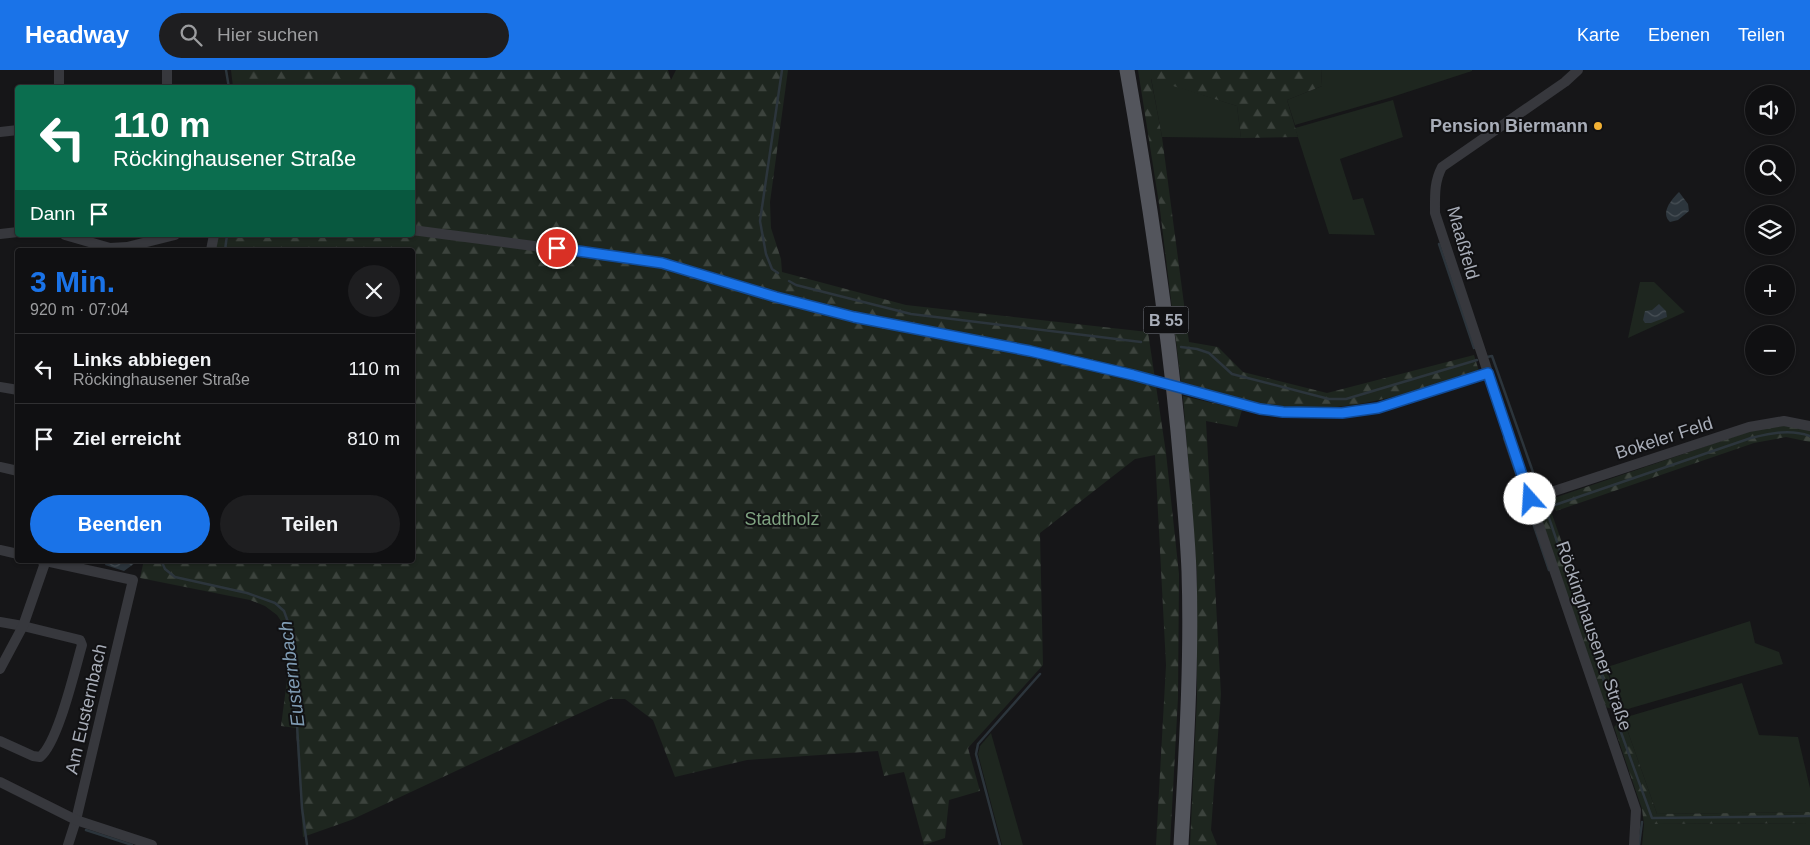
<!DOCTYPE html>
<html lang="de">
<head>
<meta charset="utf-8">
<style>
  body { margin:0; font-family:Arial,sans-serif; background:#1e1e20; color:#f1f3f6; height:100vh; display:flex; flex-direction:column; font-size:19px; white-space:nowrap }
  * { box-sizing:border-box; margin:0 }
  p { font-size:16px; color:#9c9d9f }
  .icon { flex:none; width:28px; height:28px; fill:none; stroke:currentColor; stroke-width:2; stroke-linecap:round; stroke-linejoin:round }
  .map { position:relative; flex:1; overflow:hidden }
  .drawer { position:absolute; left:15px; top:178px; width:400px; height:315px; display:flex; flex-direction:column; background:#101012; border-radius:5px; box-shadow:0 1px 4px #0004,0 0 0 1px #303032 }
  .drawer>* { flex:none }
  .banner { position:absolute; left:15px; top:15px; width:400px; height:152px; border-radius:5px; box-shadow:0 1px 4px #0004,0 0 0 1px #303032; background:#0b6e4f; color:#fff; overflow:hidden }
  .controls { position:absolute; left:1745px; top:15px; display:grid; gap:10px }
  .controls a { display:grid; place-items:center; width:50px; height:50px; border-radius:50%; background:#101012; box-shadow:0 1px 4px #0004,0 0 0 1px #303032; font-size:25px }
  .pin { position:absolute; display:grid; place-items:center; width:42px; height:42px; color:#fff; margin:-21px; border:2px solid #fff; border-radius:50%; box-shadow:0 1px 5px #0007 }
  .me { position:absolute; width:55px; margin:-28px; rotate:341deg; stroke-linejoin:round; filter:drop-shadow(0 0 4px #0008) }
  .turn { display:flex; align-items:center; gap:18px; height:105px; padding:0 15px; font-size:22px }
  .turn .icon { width:65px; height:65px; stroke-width:2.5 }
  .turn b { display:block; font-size:35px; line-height:42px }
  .then { display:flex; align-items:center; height:48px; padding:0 15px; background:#0003; gap:10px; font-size:19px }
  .round { display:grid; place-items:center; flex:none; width:52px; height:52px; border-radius:26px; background:#1e1e20 }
  .summary { display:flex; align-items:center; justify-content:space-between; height:85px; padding:0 15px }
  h1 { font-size:30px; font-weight:600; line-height:38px; color:#1a73e8 }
  .cta { display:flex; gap:10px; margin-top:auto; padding:10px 15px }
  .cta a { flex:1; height:58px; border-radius:30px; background:#1a73e8; color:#fff; font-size:20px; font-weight:600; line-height:58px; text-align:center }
  .cta a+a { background:#1e1e20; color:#f1f3f6 }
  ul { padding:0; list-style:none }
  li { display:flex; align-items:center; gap:15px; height:70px; padding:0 15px; border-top:1px solid #303032 }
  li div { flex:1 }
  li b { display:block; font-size:19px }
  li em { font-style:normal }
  header { display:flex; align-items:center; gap:30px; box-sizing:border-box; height:70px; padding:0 25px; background:#1a73e8; color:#fff }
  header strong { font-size:24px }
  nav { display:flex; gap:28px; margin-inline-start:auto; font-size:18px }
  .search { width:350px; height:45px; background:#1e1e20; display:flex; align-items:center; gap:12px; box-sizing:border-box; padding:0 18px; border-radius:28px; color:#9c9d9f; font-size:19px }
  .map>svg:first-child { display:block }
</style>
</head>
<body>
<header>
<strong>Headway</strong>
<div class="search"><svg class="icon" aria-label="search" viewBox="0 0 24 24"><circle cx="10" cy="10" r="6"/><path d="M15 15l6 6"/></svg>Hier suchen</div>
<nav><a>Karte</a><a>Ebenen</a><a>Teilen</a></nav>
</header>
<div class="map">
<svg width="1810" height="775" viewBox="0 0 1810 775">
  <defs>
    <pattern id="forest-firs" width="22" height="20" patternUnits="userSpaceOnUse" patternTransform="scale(1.25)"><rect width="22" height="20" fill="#1e261f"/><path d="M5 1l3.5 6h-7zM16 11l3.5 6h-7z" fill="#3c433d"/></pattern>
    <pattern id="water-waves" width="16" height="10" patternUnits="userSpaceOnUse" patternTransform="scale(1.25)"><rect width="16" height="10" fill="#2c353c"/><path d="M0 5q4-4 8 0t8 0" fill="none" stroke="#485056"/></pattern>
  </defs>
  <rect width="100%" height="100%" fill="#161618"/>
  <g fill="#1e261f">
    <polygon points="1321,0 1472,0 1472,1 1392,27 1295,55 1287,30 1322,16"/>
    <polygon points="1151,8 1237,36 1241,68 1162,67"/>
    <polygon points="1393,30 1403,67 1340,89 1353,130 1363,128 1375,165 1329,164 1295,58"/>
    <polygon points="1640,212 1654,212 1685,242 1628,268"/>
    <polygon points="1750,551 1755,573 1779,582 1783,594 1621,641 1607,597"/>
    <polygon points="1742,613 1759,665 1798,667 1810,718 1810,742 1657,744 1623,648"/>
    <polygon points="991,663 1023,775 1002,775 978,684 980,676"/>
    <polygon points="1810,753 1810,775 1642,775 1644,754"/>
  </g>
  <g fill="url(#forest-firs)">
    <polygon points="231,0 668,0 671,10 676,0 788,0 770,132 771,158 781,189 782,202 906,235 1148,262 1166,383 1179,504 1178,628 1170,775 1156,775 1166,595 1155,385 1135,389 1040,463 1043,595 968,678 980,721 949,730 945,768 924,775 904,702 884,706 878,681 747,690 675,707 653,650 625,629 610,629 351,750 303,767 296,658 281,656 287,610 283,554 277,545 265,536 250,530 140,508 144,490 412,490 412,180 214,180 217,165 412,165 412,18 233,17"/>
    <path d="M1138 0H1321L1322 16 1287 30 1298 67 1241 68 1237 36 1151 9 1162 67 1189 272 1218 277 1243 302 1327 323 1474 285 1479 301C1416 321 1352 344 1285 337 1250 334 1215 321 1181 312L1160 140Z"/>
    <polygon points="1183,326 1242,340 1237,357 1206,351 1221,624 1211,760 1217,775 1190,775 1197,628 1197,503"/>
    <polygon points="1781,355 1810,360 1810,372 1786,367 1754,373 1556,441 1551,429 1748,362"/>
    <polygon points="1547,430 1621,641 1605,637 1535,434"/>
    <polygon points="1623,648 1657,744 1810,742 1810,753 1644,754 1642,739 1614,657"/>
  </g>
  <g fill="url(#water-waves)">
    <path d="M1679 122 1688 134 1689 141 1678 150 1670 152C1660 143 1671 130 1679 122Z"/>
    <polygon points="1659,234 1666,241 1667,247 1651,253 1645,253 1643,250 1645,241 1652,240"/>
    <polygon points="107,490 136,490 135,493 124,501 105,495"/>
  </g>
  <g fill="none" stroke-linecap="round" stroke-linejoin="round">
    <g stroke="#2c353c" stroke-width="2.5">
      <polyline points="226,0 229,18"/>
      <polyline points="1439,174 1474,278"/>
      <polyline points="225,180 227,165"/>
      <polyline points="778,203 772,199 766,184 760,151 782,0"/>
      <polyline points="789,211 796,215 911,244 1141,272"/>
      <polyline points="1181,277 1197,279 1209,283 1232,304 1329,329 1346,329 1477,290"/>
      <polyline points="1487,287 1492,286 1540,422"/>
      <polyline points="1504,368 1549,500"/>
      <polyline points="1543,430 1614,641"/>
      <path d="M1546 438 1751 368C1772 363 1790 359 1810 366"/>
      <polyline points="161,490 165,499 175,507 247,523 275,533 284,541 288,552 294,605 302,738 307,775"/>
      <polyline points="1618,654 1652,748 1810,746"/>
      <polyline points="86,760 132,775"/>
      <polyline points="1000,775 976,684 978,674 1040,604"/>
      <polyline points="1639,775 1642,752"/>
    </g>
    <g stroke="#37383d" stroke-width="10">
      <polyline points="59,0 59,18"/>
      <polyline points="167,0 167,18"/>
      <path d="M1578 0 1565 12 1442 97C1434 112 1435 126 1435 143L1530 429 1636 740 1634 775"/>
      <polyline points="0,62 18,60"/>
      <polyline points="412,160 663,193 776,227 854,247 1031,281 1133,305"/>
      <polyline points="0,164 18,162"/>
      <polyline points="65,165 110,178 127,177 175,165"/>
      <polyline points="211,180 214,165"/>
      <polyline points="0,317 18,320"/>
      <polyline points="1203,324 1260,339 1283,342 1342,343 1378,338 1487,303"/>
      <polyline points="0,397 18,401"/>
      <polyline points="1530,429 1749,357 1784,351 1810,356"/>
      <polyline points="0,480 18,484"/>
      <polyline points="41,490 133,510 76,750 68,775"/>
      <path d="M0 552 23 556 80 570 82 575C75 599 58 673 40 687L33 686 0 671"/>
      <polyline points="0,599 23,556 46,490"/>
      <polyline points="0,712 76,750 152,775"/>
    </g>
    <path stroke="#53555c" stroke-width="15" d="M1127 0C1148 120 1166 240 1178 361 1182 407 1187 454 1189 501 1192 592 1186 684 1181 775"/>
    <polyline stroke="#37383d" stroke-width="10" points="1133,305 1203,324"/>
  </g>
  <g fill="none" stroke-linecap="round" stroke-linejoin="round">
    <g stroke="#114b97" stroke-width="12">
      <polyline id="route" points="557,178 662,193 776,227 854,247 1030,281 1133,305 1260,339 1283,342 1342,343 1378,338 1488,303 1530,429"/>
    </g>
    <use href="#route" stroke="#1a73e8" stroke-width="9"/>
  </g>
  <circle fill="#f2b134" stroke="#111113" stroke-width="2" cx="1598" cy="56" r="5"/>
  <g text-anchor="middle" stroke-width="4" stroke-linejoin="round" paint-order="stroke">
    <rect fill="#111113" stroke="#7b7e86" stroke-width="1" x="1143.5" y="236.5" width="45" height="27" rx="4"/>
    <g font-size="16" font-weight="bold" fill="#a8adb8">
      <text x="1166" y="256">B 55</text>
    </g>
    <g font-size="18" font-weight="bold" fill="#a8adb8" stroke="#111113" text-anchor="end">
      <text x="1588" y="62">Pension Biermann</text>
    </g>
    <g font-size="18" fill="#a8adb8" stroke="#111113">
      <text transform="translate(1463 173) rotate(74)" y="6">Maaßfeld</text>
      <text transform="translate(1664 368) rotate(-18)" y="6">Bokeler Feld</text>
      <text transform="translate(1594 566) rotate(71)" y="6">Röckinghausener Straße</text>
      <text transform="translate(86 639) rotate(-77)" y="6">Am Eusternbach</text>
    </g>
    <g font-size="18" fill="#7fa381" stroke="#111113">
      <text x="782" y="455">Stadtholz</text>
    </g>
    <g font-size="19" font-style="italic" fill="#7f9bb3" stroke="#111113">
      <text transform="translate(291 604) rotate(-97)" y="7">Eusternbach</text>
    </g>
  </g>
</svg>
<div class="controls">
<a><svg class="icon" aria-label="sound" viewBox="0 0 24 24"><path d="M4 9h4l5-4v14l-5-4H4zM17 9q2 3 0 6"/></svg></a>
<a><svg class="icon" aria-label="search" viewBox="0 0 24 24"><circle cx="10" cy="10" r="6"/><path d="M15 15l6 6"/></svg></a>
<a><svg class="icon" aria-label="layers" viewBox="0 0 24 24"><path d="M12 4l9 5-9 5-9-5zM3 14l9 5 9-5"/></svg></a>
<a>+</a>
<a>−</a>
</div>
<div class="pin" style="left:557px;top:178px;background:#d93025"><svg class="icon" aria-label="arrive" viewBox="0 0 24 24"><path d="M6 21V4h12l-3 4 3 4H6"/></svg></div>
<svg class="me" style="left:1530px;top:429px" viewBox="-20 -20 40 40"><circle r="19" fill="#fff"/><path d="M0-13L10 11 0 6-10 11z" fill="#1a73e8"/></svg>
<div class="banner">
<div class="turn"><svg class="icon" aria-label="left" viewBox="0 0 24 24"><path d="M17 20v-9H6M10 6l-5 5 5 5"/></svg><div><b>110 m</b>Röckinghausener Straße</div></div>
<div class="then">Dann<svg class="icon" aria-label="arrive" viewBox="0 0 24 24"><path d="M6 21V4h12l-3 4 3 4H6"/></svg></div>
</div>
<section class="drawer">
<div class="summary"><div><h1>3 Min.</h1><p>920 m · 07:04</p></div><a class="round"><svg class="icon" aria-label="close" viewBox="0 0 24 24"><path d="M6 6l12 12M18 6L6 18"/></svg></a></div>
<ul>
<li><svg class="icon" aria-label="left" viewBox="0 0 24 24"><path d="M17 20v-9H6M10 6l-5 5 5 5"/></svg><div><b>Links abbiegen</b><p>Röckinghausener Straße</p></div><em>110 m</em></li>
<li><svg class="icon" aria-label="arrive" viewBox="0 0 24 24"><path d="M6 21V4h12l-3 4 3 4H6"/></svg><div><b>Ziel erreicht</b></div><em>810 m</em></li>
</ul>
<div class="cta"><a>Beenden</a><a>Teilen</a></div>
</section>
</div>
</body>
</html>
